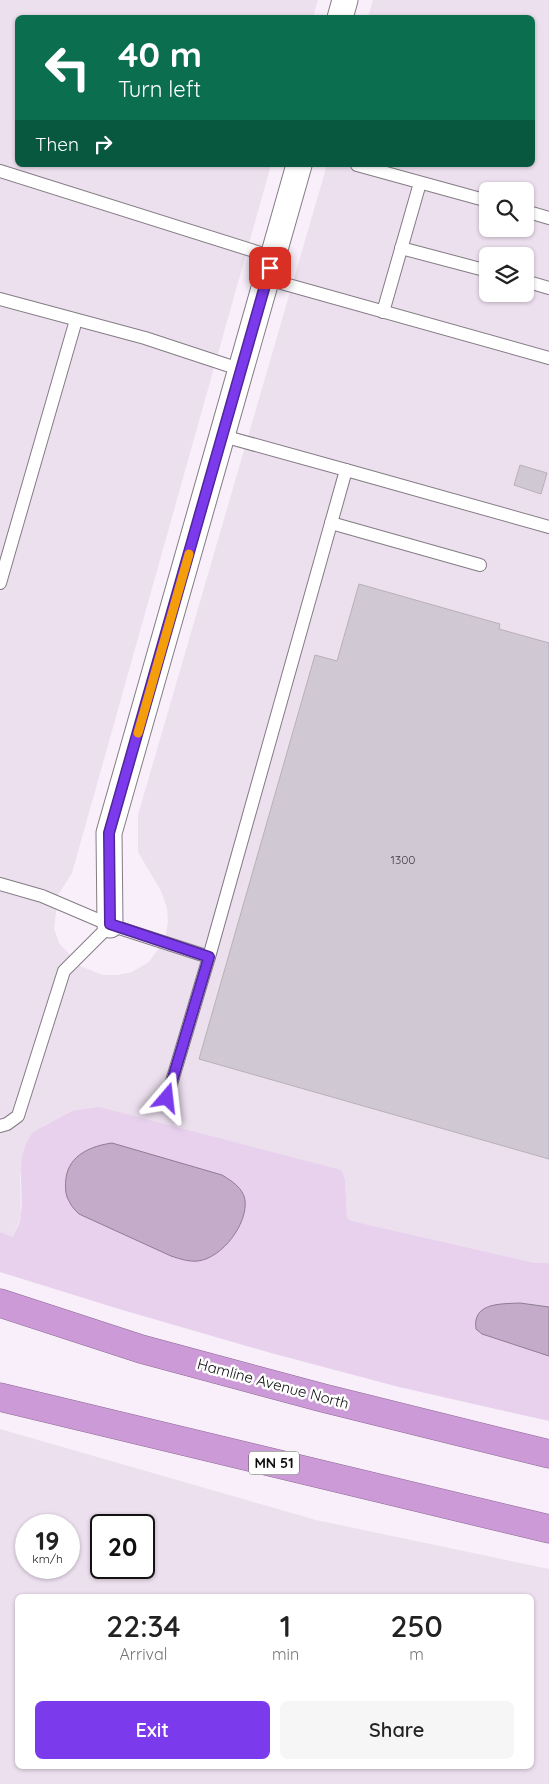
<!DOCTYPE html>
<html lang="en">
<head>
<meta charset="utf-8">
<style>
  body { margin:0; font-family:Quicksand,sans-serif; background:#f6f6f6; color:#222; height:100vh; display:flex; flex-direction:column; font-size:19px; white-space:nowrap }
  * { box-sizing:border-box; margin:0 }
  p { font-size:16px; color:#767676 }
  .icon { flex:none; width:28px; height:28px; fill:none; stroke:currentColor; stroke-width:2; stroke-linecap:round; stroke-linejoin:round }
  .map { position:relative; flex:1; overflow:hidden }
  .details { position:absolute; left:15px; top:1594px; width:519px; height:175px; display:flex; flex-direction:column; background:#fff; border-radius:8px; box-shadow:0 1px 4px #0004 }
  .details>* { flex:none }
  .guide { position:absolute; left:15px; top:15px; width:520px; height:152px; border-radius:8px; box-shadow:0 1px 4px #0004; background:#0b6e4f; color:#fff; overflow:hidden }
  .tools { position:absolute; left:479px; top:182px; display:grid; gap:10px }
  .tools a { display:grid; place-items:center; width:55px; height:55px; border-radius:8px; background:#fff; box-shadow:0 1px 4px #0004; font-size:25px }
  .speed { position:absolute; left:15px; top:1514px; display:flex; gap:10px; font-size:25px; font-weight:700; text-align:center }
  .speed>* { display:grid; place-content:center; width:65px; height:65px; border-radius:50%; background:#fff; box-shadow:0 1px 4px #0004; line-height:1 }
  .speed small { font-size:12px; font-weight:400 }
  .speed .limit { border:2px solid #111; border-radius:8px; background:#fff; color:#111 }
  .pin { position:absolute; display:grid; place-items:center; width:42px; height:42px; color:#fff; margin:-21px; border-radius:10px; box-shadow:0 2px 8px #0006 }
  .me { position:absolute; width:55px; margin:-28px; rotate:17deg; stroke-linejoin:round; filter:drop-shadow(0 0 4px #0008) }
  .turn { display:flex; align-items:center; gap:18px; height:105px; padding:0 20px; font-size:22px }
  .turn .icon { width:65px; height:65px; stroke-width:2.5 }
  .turn b { display:block; font-size:35px; line-height:42px }
  .then { display:flex; align-items:center; height:48px; padding:0 20px; background:#0003; gap:10px; font-size:19px }
  .eta { display:flex; justify-content:space-evenly; align-items:center; height:85px; text-align:center }
  .eta b { font-size:30px; font-weight:600; line-height:35px }
  .action { display:flex; gap:10px; margin-top:auto; padding:10px 20px }
  .action a { flex:1; height:58px; border-radius:8px; background:#7c3aed; color:#fff; font-size:20px; font-weight:600; line-height:58px; text-align:center }
  .action a+a { background:#f6f6f6; color:#222 }
  .map>svg:first-child { display:block }
</style>
</head>
<body>
<div class="map">
<svg width="549" height="1784" viewBox="0 0 549 1784">
  <rect width="100%" height="100%" fill="#f8effa"/>
  <g fill="#ecdfee" fill-rule="evenodd">
    <path d="M0 0H318L313 17 18 18V165H271L72 873 58 895 54 929 59 943 80 966 103 975H117L132 972 149 962 165 939 168 922 167 908 161 891 138 852V815L327 165H532V18L368 17 373 0H549V1263H535L352 1221 347 1218 345 1179 340 1170 72 1111 33 1132 20 1176 21 1217 13 1237 0 1232ZM488 191H525V229H488ZM488 256H525V294H488Z"/>
    <path d="M0 1429 316 1520 549 1569V1784H0ZM26 1525H69V1568H26ZM101 1525H144V1568H101ZM18 1596H531V1766H18Z"/>
  </g>
  <path fill="#e8d1ed" d="M99 1107 341 1170 345 1179 347 1218 352 1221 535 1263H549V1307L520 1303 482 1334 549 1356V1421L399 1387 271 1353 119 1309 0 1272V1232L13 1237C16 1230 21 1222 21 1215 24 1188 14 1156 33 1132L72 1111Z"/>
  <g fill="#c5abca" stroke="#8e7c92">
    <path d="M112 1143 222 1175C232 1181 243 1188 245 1200 248 1224 222 1258 198 1261 189 1262 180 1259 171 1256L79 1214C75 1210 71 1206 69 1201 65 1195 65 1185 66 1178 69 1155 91 1146 112 1143Z"/>
    <path d="M520 1303 549 1307V1356L482 1334 476 1329C472 1302 502 1304 520 1303Z"/>
  </g>
  <g fill="#d0c8d2" stroke="#b8b0b9">
    <polygon points="520,465 547,473 541,494 514,485"/>
    <polygon points="359,584 500,624 499,629 549,643 549,1159 199,1059 315,655 337,661"/>
  </g>
  <g fill="none" stroke-linecap="round" stroke-linejoin="round">
    <g stroke="#847c85" stroke-width="14">
      <g id="lane">
        <polyline points="357,165 488,201"/>
        <polyline points="0,171 273,257"/>
        <polyline points="525,211 549,218"/>
        <polyline points="401,248 488,271"/>
        <polyline points="267,279 549,358"/>
        <polyline points="525,281 549,288"/>
        <polyline points="0,299 145,338 242,370"/>
        <polyline points="383,312 420,183"/>
        <polyline points="346,470 549,527"/>
        <polyline points="331,523 480,565"/>
        <polyline points="0,583 76,320"/>
        <polyline points="0,884 42,896 110,925 209,957 346,470 223,436"/>
        <polyline points="167,1098 209,957"/>
        <polyline points="0,1126 7,1124 18,1116 64,971 110,925"/>
      </g>
    </g>
    <g stroke="#847c85" stroke-width="27">
      <g id="street">
        <polyline points="340,18 345,0"/>
        <polyline points="110,925 109,833 299,165"/>
      </g>
    </g>
    <g stroke="#8a6992" stroke-width="29">
      <g id="highway">
        <polyline points="0,1303 141,1349 323,1398 549,1454"/>
        <polyline points="0,1397 549,1529"/>
      </g>
    </g>
    <use href="#lane" stroke="#fff" stroke-width="12"/>
    <use href="#street" stroke="#fff" stroke-width="25"/>
    <use href="#highway" stroke="#cd9ad8" stroke-width="28"/>
  </g>
  <g fill="none" stroke-linecap="round" stroke-linejoin="round">
    <g stroke="#51269a" stroke-width="12">
      <polyline id="route" points="167,1098 209,957 110,924 109,833 270,268"/>
    </g>
    <use href="#route" stroke="#7c3aed" stroke-width="9"/>
    <polyline stroke="#f59e0b" stroke-width="9" points="138,733 189,554"/>
  </g>
  <g text-anchor="middle" stroke-width="5" stroke-linejoin="round" paint-order="stroke">
    <g font-size="12" fill="#3f3c40">
      <text x="403" y="864">1300</text>
    </g>
    <rect fill="#fff" stroke="#575658" stroke-width="1" x="249" y="1451.5" width="50" height="23" rx="4"/>
    <g font-size="14" font-weight="bold" fill="#0f0d10">
      <text x="274" y="1468">MN 51</text>
    </g>
    <g font-size="15" fill="#0f0d10" stroke="#fff">
      <text transform="translate(273 1384) rotate(15)" y="5">Hamline Avenue North</text>
    </g>
  </g>
</svg>
<div class="tools">
<a><svg class="icon" aria-label="search" viewBox="0 0 24 24"><circle cx="10" cy="10" r="6"/><path d="M15 15l6 6"/></svg></a>
<a><svg class="icon" aria-label="layers" viewBox="0 0 24 24"><path d="M12 4l9 5-9 5-9-5zM3 14l9 5 9-5"/></svg></a>
</div>
<div class="speed"><div>19<small>km/h</small></div><div class="limit">20</div></div>
<div class="pin" style="left:270px;top:268px;background:#d93025"><svg class="icon" aria-label="arrive" viewBox="0 0 24 24"><path d="M6 21V4h12l-3 4 3 4H6"/></svg></div>
<svg class="me" style="left:167px;top:1098px" viewBox="-20 -20 40 40"><path d="M0-17L14 15 0 8-14 15z" fill="#7c3aed" stroke="#fff" stroke-width="4"/></svg>
<div class="guide">
<div class="turn"><svg class="icon" aria-label="left" viewBox="0 0 24 24"><path d="M17 20v-9H6M10 6l-5 5 5 5"/></svg><div><b>40 m</b>Turn left</div></div>
<div class="then">Then<svg class="icon" aria-label="right" viewBox="0 0 24 24"><path d="M7 20v-9h11M14 6l5 5-5 5"/></svg></div>
</div>
<section class="details">
<div class="eta">
<div><b>22:34</b><p>Arrival</p></div>
<div><b>1</b><p>min</p></div>
<div><b>250</b><p>m</p></div>
</div>
<div class="action"><a>Exit</a><a>Share</a></div>
</section>
</div>
</body>
</html>
